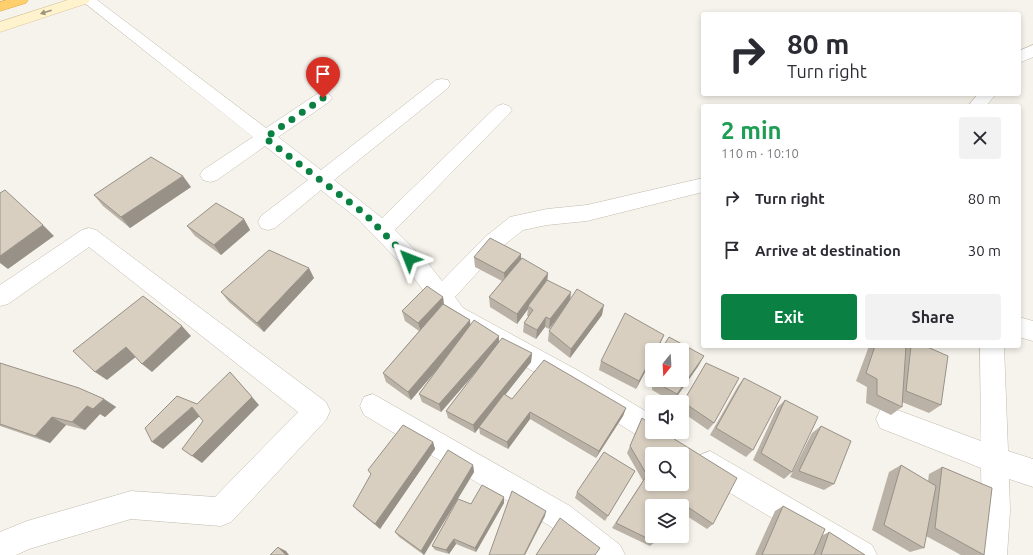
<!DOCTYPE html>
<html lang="en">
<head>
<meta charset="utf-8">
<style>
  body { margin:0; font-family:Ubuntu,sans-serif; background:#f2f2f3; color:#2b2b33; height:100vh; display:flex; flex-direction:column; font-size:15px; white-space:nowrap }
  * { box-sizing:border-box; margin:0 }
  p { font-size:13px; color:#7c7c81 }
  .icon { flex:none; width:22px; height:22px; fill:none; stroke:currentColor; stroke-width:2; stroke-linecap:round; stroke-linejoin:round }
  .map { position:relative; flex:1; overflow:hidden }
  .panel { position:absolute; left:701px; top:104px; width:320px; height:244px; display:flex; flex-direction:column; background:#fff; border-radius:4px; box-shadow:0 2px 6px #0003 }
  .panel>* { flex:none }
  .banner { position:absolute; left:701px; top:12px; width:320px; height:84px; border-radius:4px; box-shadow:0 2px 6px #0003; background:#fff; color:#2b2b33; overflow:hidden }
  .needle { width:26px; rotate:198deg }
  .tools { position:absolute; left:645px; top:343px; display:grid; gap:8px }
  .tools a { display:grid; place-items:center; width:44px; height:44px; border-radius:4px; background:#fff; box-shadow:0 2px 6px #0003; font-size:20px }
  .pin { position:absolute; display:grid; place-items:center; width:34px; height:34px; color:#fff; margin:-41px -17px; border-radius:50% 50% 50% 0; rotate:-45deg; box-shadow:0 0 4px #0007 }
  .pin .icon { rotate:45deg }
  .me { position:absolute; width:44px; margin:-22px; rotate:315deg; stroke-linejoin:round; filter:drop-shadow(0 0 3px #0008) }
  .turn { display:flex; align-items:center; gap:14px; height:84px; padding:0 20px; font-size:18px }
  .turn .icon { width:52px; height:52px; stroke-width:2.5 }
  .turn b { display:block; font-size:28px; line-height:34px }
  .round { display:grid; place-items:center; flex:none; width:42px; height:42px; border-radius:4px; background:#f2f2f3 }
  .summary { display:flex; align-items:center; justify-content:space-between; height:68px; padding:0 20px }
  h1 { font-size:24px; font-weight:700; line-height:30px; color:#1e9e55 }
  .button { display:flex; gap:8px; margin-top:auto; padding:8px 20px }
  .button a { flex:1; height:46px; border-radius:4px; background:#0b8043; color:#fff; font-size:16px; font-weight:700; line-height:46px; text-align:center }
  .button a+a { background:#f2f2f3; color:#2b2b33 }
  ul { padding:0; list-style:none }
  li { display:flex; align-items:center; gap:12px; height:52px; padding:0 20px }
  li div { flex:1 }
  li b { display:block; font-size:15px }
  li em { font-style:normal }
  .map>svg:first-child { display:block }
</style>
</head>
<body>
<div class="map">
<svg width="1033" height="555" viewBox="0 0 1033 555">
  <rect width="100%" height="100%" fill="#f6f3ec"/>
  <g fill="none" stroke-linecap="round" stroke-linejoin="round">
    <g stroke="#c2bbae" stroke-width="1">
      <g id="street">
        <polygon points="81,0 97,0 266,128 317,94 323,93 329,94 332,98 329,102 278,137 321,170 436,80 442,79 448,80 450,84 448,88 334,180 382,218 497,106 503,104 509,106 512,110 509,114 395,230 427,262 442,281 485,237 510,217 547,209 587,205 703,178 703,192 587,221 547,225 523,230 499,249 455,297 463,308 577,370 652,415 652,432 664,432 661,439 652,443 643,439 559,386 447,322 411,274 358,219 321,190 275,228 268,230 261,228 258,222 261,216 308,180 265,146 217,180 210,182 203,180 200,175 203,170 253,137"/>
        <polygon points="1033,45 1033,57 1019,63 1019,51"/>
        <polygon points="978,94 996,94 986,106 968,106"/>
        <polygon points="89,228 96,230 326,402 330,411 326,420 231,522 221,526 131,519 29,549 16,555 0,555 0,532 27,521 131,491 215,497 298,412 89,247 8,304 0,306 0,285 82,230"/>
        <polygon points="1019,317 1033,321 1033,341 1019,337"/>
        <polygon points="980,346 1004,346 1008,451 1033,459 1033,487 1009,479 1010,511 1007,555 977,555 982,511 981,468 880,428 876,419 880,410 889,407 981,441"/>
        <polygon points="373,394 570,506 620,545 625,555 586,555 550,526 364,415 360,406 364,397"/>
        <polygon points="710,451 872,545 877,555 834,555 700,475 696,465 700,455"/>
      </g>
    </g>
    <g stroke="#d6c79b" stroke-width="1">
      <polygon id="secondary" points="68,0 90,0 88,3 0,32 0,22"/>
    </g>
    <g stroke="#e0a43c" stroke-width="1">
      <polygon id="highway" points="7,0 28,0 26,3 0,11 0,2"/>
    </g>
    <use href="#street" fill="#fff" fill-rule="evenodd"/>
    <use href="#secondary" fill="#fff3cd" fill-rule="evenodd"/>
    <use href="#highway" fill="#ffcf6e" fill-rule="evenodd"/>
  </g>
  <g fill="#bab2a6">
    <polygon points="191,187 130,228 103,206 94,195"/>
    <polygon points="244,219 250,230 221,255 195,236 187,226"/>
    <polygon points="474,257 521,260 548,273 547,280 570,300 602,315 570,358 548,341 549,331 561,313 549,329 545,327 536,339 523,332 524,323 529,316 527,316 528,309 517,324 490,307 489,297 502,281 475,267"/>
    <polygon points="314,278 264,332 229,302 221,292"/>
    <polygon points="443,297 444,304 470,320 470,325 499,336 499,343 532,353 531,362 505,395 512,399 626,408 623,416 596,458 530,419 508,449 480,434 479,427 475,433 448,418 446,411 483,364 441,412 422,402 419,394 440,365 411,400 386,382 383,373 419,331 405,321 402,311"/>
    <polygon points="664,335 657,350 652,350 652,359 636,389 599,370 601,361"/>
    <polygon points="869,346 925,346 941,405 929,413 902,402 902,407 891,415 866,403 867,387 856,381"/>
    <polygon points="0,363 104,399 116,407 105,417 100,414 85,430 66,425 50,443 0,426"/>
    <polygon points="706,363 714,423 708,430 682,412 682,404"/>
    <polygon points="699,365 673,402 652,390 653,380 682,380"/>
    <polygon points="744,378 753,450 746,457 710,435 738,386"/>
    <polygon points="785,400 792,472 784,479 753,460 777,408"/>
    <polygon points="642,418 713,524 707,529 682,513 682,506 652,506 655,542 650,546 612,528 643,481 627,453"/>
    <polygon points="821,426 834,484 824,490 790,477 812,433"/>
    <polygon points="433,442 435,449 380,529 358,511 353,506"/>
    <polygon points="473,465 474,472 424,555 399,537 395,532"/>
    <polygon points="901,465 928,481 929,474 942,467 984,555 961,555 926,536 924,548 910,552 872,530 889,472"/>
    <polygon points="635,471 605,521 575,498 577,492"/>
    <polygon points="504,497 504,503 476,552 456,544 449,554 435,550 432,546 471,504"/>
    <polygon points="783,506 823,535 829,532 865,555 755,555 775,511"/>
  </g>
  <g fill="#979187">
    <polygon points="183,176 191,187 130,228 121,217"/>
    <polygon points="244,219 250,230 221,255 214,245"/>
    <polygon points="43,225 54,236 8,269 0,263 0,256"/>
    <polygon points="521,254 521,264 505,283 504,273"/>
    <polygon points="309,268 314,278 264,332 257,323"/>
    <polygon points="548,273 547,283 528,306 528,309 517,324 517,314"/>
    <polygon points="571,292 570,302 549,329 550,319"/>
    <polygon points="443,297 444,307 421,332 418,323"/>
    <polygon points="604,305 602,315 570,358 571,349"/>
    <polygon points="546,317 545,327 536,339 537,330"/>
    <polygon points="470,320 471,330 411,400 408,392"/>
    <polygon points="182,326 191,336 152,372 142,364"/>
    <polygon points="664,335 657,350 656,350"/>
    <polygon points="499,336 499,345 441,412 439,404"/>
    <polygon points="126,347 137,356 107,380 95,372"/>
    <polygon points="532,353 531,362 475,433 473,425"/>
    <polygon points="704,356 699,365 673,402 677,394"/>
    <polygon points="652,357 652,359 636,389 639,381"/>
    <polygon points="230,372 259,405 202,463 192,456"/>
    <polygon points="104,399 116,407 105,417 100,414 85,430 72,422 87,406"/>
    <polygon points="192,407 201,415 163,449 152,442"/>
    <polygon points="626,408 623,416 596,458 599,451"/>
    <polygon points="530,412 530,419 508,449 507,442"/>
    <polygon points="52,417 66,425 50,443 35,436"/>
    <polygon points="433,442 435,449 380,529 375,524"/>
    <polygon points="473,465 474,472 424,555 421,551"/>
    <polygon points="504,497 504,503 476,552 475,548"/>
    <polygon points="546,511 545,516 525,555 524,555"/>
    <polygon points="454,539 456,544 449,554 446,550"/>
    <polygon points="278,547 286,551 289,555 286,555"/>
  </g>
  <g fill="#d8cfc1" stroke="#979187" fill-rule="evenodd">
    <polygon points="151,157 183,176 121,217 94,195"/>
    <polygon points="5,190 43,225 0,256 0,193"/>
    <polygon points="216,203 244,219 214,245 187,226"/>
    <polygon points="490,238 521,254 504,273 474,257"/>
    <polygon points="269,250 309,268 257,323 221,292"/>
    <polygon points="522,258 548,273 517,314 489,297"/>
    <polygon points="547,280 571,292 550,319 546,317 537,330 524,323 533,310 528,306"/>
    <polygon points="427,286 443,297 418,323 402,311"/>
    <polygon points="577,289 604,305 571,349 549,331"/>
    <polygon points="143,296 182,326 142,364 126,347 95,372 73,351"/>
    <polygon points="443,304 470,320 408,392 383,373"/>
    <polygon points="625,313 664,335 656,350 652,350 652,357 639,381 601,361"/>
    <polygon points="474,320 499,336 439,404 419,394"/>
    <polygon points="669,337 704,356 677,394 655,382 656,380 682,380 682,350 661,350"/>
    <polygon points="502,338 532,353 473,425 446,411"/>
    <polygon points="875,346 906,346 902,407 877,395 877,379 866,373"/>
    <polygon points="911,346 925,346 948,356 941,405 906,391"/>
    <polygon points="544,360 626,408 599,451 530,412 507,442 479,427 504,394 512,399"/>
    <polygon points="0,363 79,388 104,399 93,409 87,406 72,422 52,417 35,436 0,424"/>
    <polygon points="706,363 739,378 714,423 683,402"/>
    <polygon points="230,372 252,397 192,456 182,449 203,421 192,407 152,442 145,428 177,396 197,404"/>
    <polygon points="744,378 781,397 753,450 716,428"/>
    <polygon points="785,400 818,417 792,472 761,453"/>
    <path d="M642 418 652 425V432H663L737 478 713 524 676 499 673 506H652V536H658L655 542 616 523 647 475 630 446ZM652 454H682V484H652Z"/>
    <polygon points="403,425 433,442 375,524 353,506 371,474 368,470"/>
    <polygon points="821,426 851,441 834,484 799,471"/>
    <polygon points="448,450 473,465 421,551 395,532"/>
    <polygon points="604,452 635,471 608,516 577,492"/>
    <polygon points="901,465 936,486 924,548 884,525"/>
    <polygon points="942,467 992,488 984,555 935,528"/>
    <polygon points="482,485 504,497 475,548 454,539 446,550 432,546 458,499 471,504"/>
    <polygon points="512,491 546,511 524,555 489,555"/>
    <polygon points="783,506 825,529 814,555 762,555"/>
    <polygon points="560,518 600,548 595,555 536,555"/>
    <polygon points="829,532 865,555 821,555"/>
    <polygon points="278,547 286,555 270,555"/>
  </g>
  <defs><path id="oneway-solid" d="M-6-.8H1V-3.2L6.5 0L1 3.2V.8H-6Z"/></defs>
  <use fill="#9c937c" href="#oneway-solid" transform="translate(46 12) rotate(162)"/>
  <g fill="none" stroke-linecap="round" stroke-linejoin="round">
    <polyline stroke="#0b8043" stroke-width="7" stroke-dasharray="0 12.6" points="323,98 265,138 365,214 409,259"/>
  </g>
</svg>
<div class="tools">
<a><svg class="needle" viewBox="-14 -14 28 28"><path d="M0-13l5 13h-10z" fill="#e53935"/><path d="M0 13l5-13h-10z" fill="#7c7c81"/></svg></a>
<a><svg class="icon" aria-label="sound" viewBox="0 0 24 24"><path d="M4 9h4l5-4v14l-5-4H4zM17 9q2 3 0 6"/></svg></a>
<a><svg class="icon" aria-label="search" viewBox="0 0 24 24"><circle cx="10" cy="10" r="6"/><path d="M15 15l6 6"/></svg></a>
<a><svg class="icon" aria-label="layers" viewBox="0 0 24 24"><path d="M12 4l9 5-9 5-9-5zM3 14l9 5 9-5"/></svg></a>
</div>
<div class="pin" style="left:323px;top:98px;background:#d93025"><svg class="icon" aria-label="arrive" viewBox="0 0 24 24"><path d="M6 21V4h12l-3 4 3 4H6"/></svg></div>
<svg class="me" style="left:409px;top:259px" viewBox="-20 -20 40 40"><path d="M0-17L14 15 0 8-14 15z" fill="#0b8043" stroke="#fff" stroke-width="4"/></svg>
<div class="banner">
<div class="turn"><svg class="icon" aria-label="right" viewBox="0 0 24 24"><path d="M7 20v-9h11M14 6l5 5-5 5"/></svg><div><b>80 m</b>Turn right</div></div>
</div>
<section class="panel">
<div class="summary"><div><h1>2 min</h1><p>110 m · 10:10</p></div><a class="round"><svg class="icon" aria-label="close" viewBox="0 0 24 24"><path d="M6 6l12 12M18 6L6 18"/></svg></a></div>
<ul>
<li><svg class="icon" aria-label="right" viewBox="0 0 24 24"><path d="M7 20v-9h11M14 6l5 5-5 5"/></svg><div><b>Turn right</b></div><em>80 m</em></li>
<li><svg class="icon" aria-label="arrive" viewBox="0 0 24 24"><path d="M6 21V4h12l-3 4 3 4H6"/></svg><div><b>Arrive at destination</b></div><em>30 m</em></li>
</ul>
<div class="button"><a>Exit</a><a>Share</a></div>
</section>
</div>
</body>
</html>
